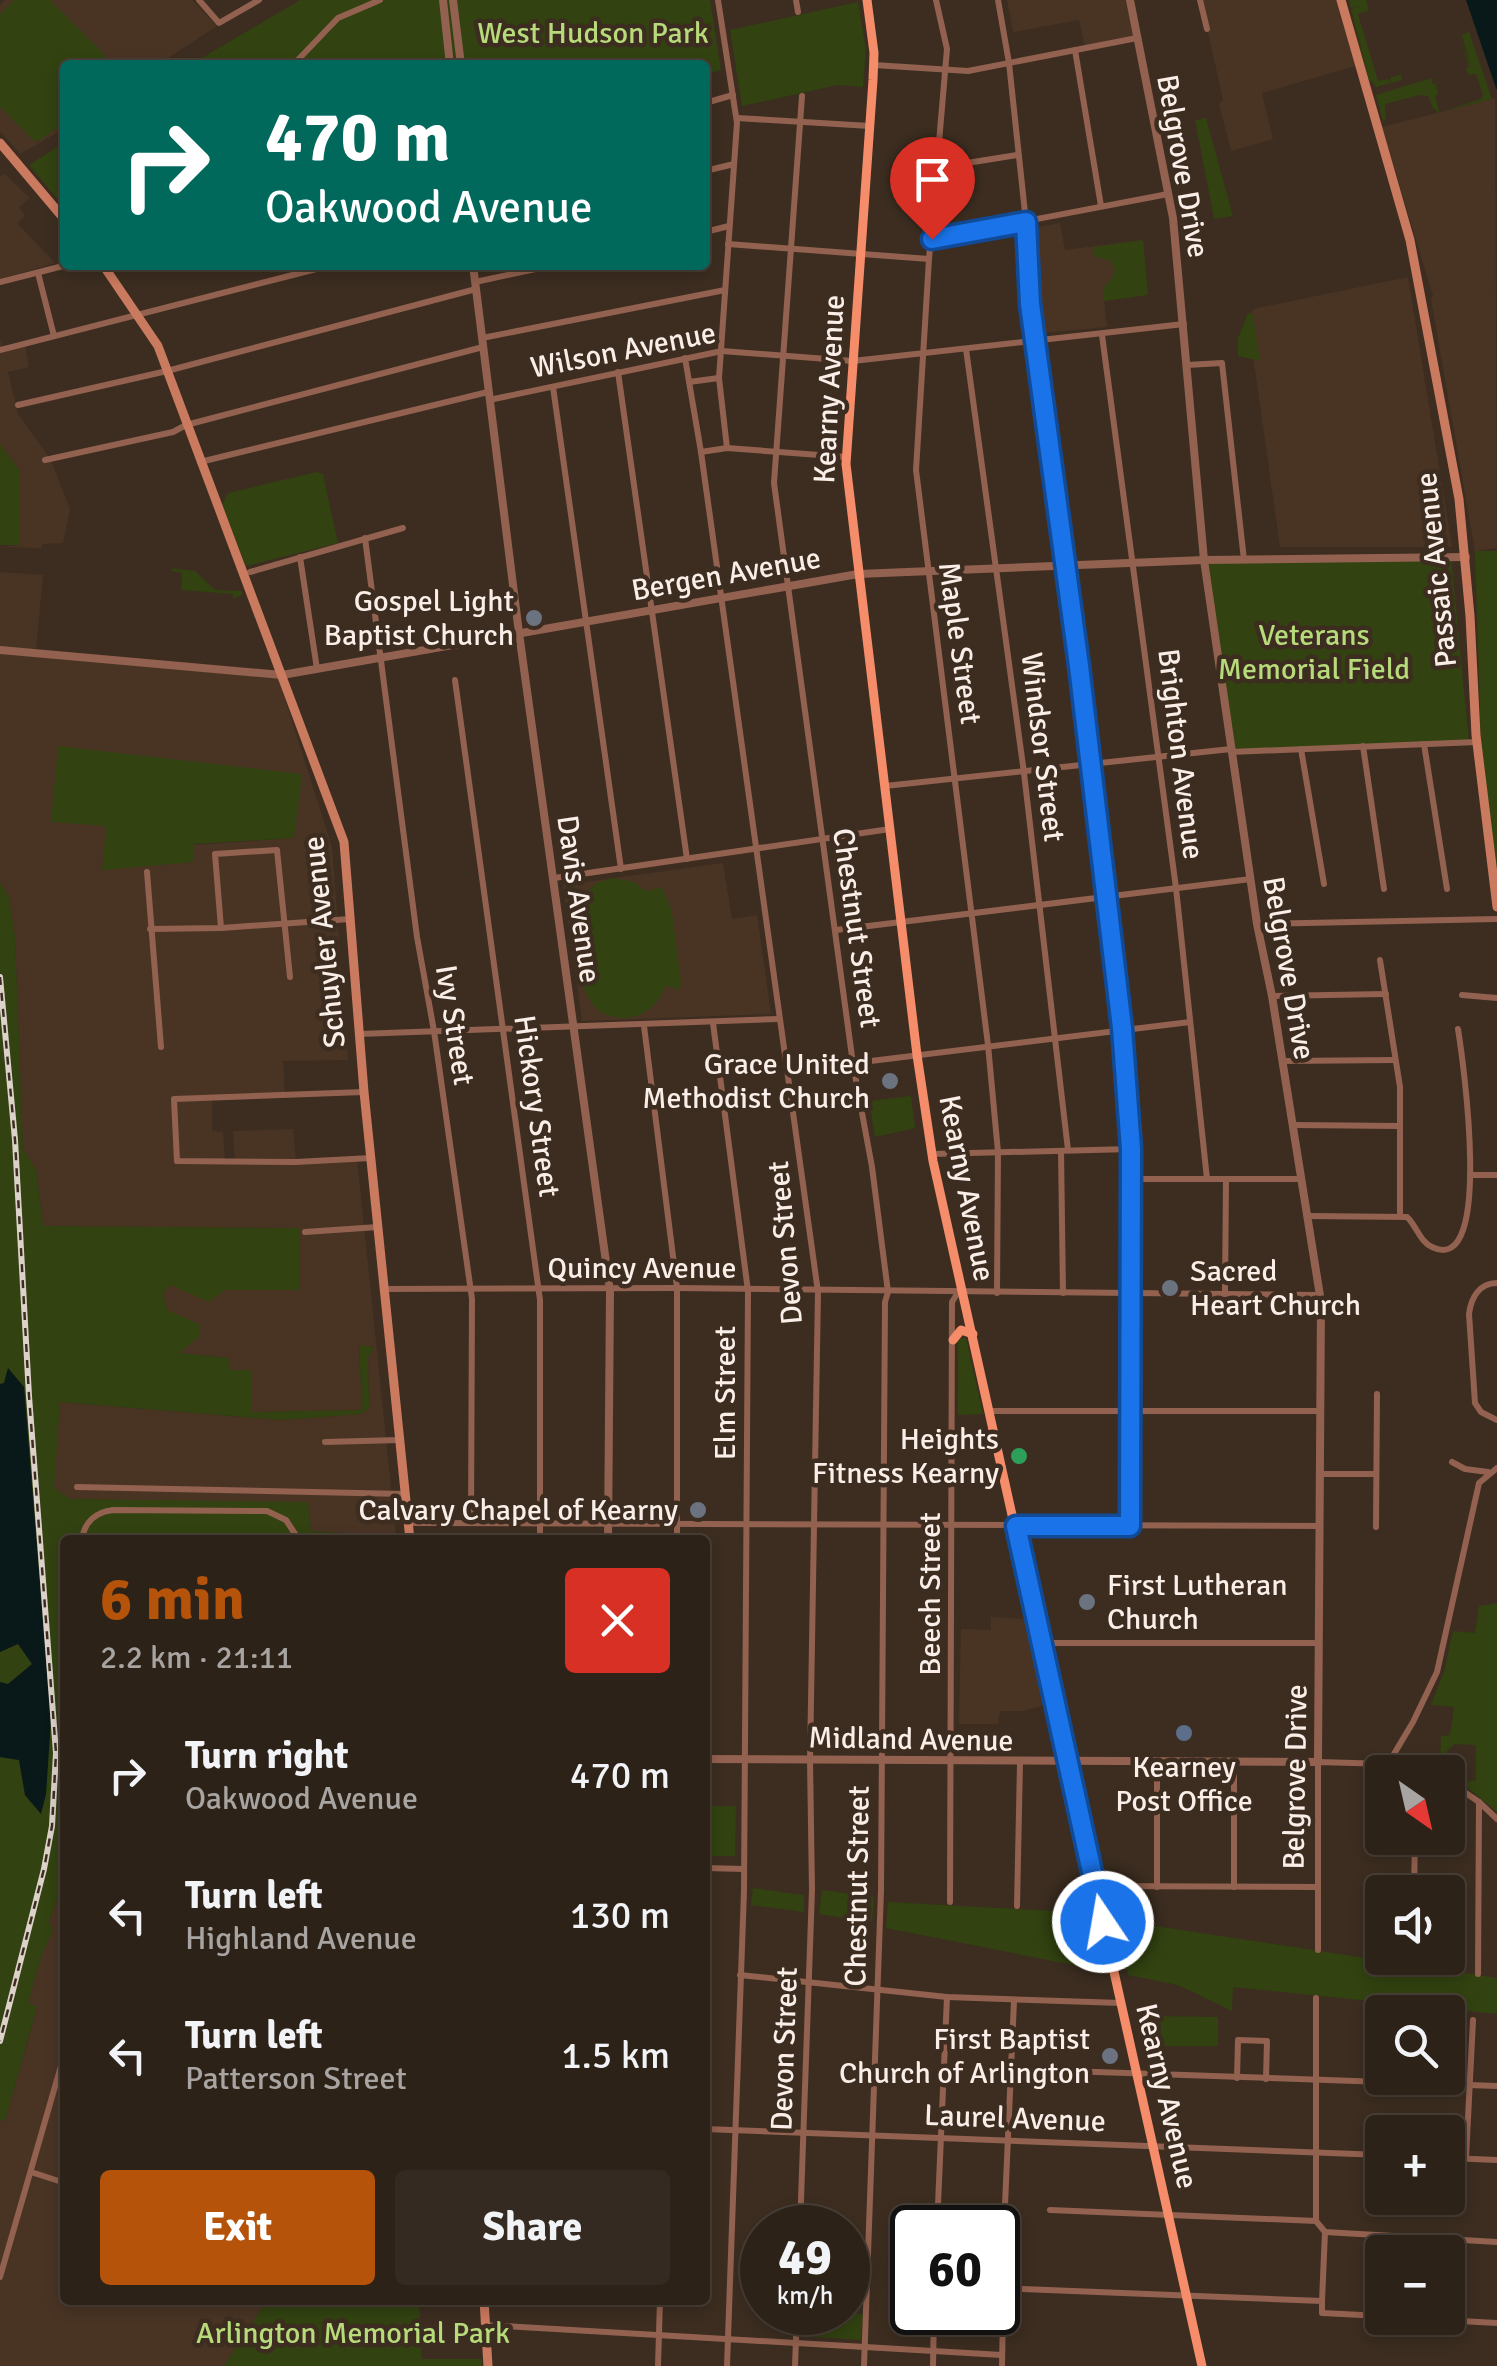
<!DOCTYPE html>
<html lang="en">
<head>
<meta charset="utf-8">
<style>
  body { margin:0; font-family:Signika,sans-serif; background:#352a21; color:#f1f3f6; height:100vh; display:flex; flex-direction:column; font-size:38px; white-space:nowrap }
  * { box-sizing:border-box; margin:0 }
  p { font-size:32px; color:#a7a4a2 }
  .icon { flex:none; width:55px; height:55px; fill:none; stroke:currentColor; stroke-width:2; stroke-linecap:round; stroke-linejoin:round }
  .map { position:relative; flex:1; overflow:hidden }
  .sheet { position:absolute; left:60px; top:1535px; width:650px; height:770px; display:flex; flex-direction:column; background:#2d2218; border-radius:10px; box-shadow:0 5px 15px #0003,0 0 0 2px #483f37 }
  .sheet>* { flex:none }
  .banner { position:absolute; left:60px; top:60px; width:650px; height:210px; border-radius:10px; box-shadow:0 5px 15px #0003,0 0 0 2px #483f37; background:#00695c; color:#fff; overflow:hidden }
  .needle { width:65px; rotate:146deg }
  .controls { position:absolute; left:1365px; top:1755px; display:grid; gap:20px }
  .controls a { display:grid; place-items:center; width:100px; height:100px; border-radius:10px; background:#2d2218; box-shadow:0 5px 15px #0003,0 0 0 2px #483f37; font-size:50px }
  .speed { position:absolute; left:740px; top:2205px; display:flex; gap:20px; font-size:50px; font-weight:700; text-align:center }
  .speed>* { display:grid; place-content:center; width:130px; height:130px; border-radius:50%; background:#2d2218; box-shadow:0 5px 15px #0003,0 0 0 2px #483f37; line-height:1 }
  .speed small { font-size:25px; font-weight:400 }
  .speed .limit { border:5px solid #111; border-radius:15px; background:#fff; color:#111 }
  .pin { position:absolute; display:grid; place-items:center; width:85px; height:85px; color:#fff; margin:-102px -42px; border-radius:50% 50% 50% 0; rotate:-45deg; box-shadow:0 0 10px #0007 }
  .pin .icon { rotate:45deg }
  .me { position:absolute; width:110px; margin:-55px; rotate:348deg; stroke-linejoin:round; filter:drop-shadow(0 0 8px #0008) }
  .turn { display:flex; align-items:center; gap:35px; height:210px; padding:0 40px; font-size:45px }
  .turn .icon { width:130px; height:130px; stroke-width:2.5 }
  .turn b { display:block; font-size:70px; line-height:85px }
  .round { display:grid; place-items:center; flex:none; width:105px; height:105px; border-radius:10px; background:#352a21 }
  .headline { display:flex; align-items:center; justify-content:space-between; height:170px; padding:0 40px }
  h1 { font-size:60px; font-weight:700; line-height:75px; color:#b45309 }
  .action { display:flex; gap:20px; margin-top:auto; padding:20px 40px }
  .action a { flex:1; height:115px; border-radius:10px; background:#b45309; color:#fff; font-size:40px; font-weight:700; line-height:115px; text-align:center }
  .action a+a { background:#352a21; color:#f1f3f6 }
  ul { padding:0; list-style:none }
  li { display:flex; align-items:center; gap:30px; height:140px; padding:0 40px }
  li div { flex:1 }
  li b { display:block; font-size:38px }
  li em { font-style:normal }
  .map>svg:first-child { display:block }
</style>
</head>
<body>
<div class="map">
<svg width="1497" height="2366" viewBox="0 0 1497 2366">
  <rect width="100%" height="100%" fill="#3c2d20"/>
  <g fill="#493424" fill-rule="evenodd">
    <polygon points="5,0 192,0 217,26 157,65 65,65 65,128 20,154 0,131 0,5"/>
    <polygon points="1007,0 1129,0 1137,37 1085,47 1079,20 1013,32"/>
    <polygon points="1201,0 1340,0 1359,65 1262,93 1273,139 1231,151 1219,104 1223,100"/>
    <polygon points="1495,98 1497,548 1475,551 1431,299 1433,296 1382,127"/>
    <polygon points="5,174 30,198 19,207 25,216 17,223 55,263 0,279 0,176"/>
    <polygon points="1060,223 1065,250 1143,240 1148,295 1104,301 1107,327 1042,333 1033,228"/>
    <polygon points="1408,277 1452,547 1280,547 1248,320 1253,309"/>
    <polygon points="0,340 3,349 25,344 29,367 8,372 18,414 51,460 70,509 63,543 42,544 42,548 0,547 20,545 20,471 0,444"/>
    <path d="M0 572 43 575 36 649 43 655 277 674 332 847 348 1060 283 1061 285 1096 212 1100V1131L223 1132 225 1162 235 1163 233 1131 293 1129 296 1161 357 1159 396 1536 311 1531 308 1503 70 1499 53 1488 60 1402 282 1420 361 1414 369 1408 368 1357 374 1346H359L362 1410 252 1412 230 1370 228 1358 178 1353 163 1293 170 1285 225 1290H300L299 1228 43 1226 36 1170 23 1149 15 937 9 897 0 882ZM107 826 294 838 193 845V862L102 869Z"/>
    <polygon points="723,863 732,919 757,915 771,1014 582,1021 563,885"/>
    <polygon points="991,1617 1025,1619 1045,1705 1023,1711 1000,1711 998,1724 959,1724 961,1629 991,1630"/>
    <polygon points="65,1876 65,2300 267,2300 224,2366 0,2366 0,2120 5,2121 37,2008 28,2003 41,1957 53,1930 49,1922"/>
  </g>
  <g fill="#324210">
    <polygon points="14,0 50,0 104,54 110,65 65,65 65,123 38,141 33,140 0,107 0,14"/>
    <polygon points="300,0 710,0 721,70 705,74 705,65 190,65"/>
    <polygon points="1346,0 1368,73 1351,9 1360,6 1351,8 1349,0 1366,0 1369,10 1358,14 1378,81 1388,79 1391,82 1390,78 1401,74 1402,80 1376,87 1371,80 1370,84"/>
    <polygon points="858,2 866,49 863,87 838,85 742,106 730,30"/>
    <polygon points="1469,32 1492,99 1441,112 1481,99 1483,95 1476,74 1464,75 1469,74 1465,69 1469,67 1459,35 1470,65 1462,35"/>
    <polygon points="1431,78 1433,84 1444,82 1436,84 1438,94 1435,96 1440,114 1433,108 1428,96 1420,95 1385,104 1386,120 1383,121 1376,95"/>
    <polygon points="1206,118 1233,216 1214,219 1195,120"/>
    <polygon points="65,142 65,208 29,165"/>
    <polygon points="1143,240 1148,295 1104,301 1103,288 1111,280 1115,271 1111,261 1094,256 1094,247"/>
    <polygon points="1248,313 1253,315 1260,361 1238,356 1238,338"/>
    <polygon points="0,444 20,471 20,545 0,545"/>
    <polygon points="317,472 323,474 338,543 246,566 222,505 228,493"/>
    <polygon points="1475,551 1497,551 1497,873 1481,747"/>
    <polygon points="1451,556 1469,742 1233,751 1203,558"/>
    <polygon points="172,568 195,571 215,590 242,591 242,595 233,599 233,594 181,590 182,573 171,571"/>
    <polygon points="58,746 302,774 294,838 194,844 193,862 102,870 106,826 51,822"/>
    <path d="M613 878 634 882 646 891 662 887 672 912 681 982 680 990 666 985C655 1014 630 1025 602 1013L592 1004 582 985 568 887 574 886 577 903 596 883Z"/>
    <polygon points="0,882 9,897 15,937 23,1149 36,1170 43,1226 299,1228 300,1290 225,1290 209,1302 170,1285 163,1293 167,1310 199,1324 199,1337 179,1353 228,1358 230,1370 251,1370 252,1412 362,1410 359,1345 375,1347 368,1357 369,1408 361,1414 282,1420 60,1402 54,1488 70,1499 308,1502 311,1531 396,1536 397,1540 65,1540 65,1876 49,1922 53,1930 41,1957 28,2003 37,2007 5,2121 0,2120 0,1757 19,1760 25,1795 40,1813 46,1794 9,1369 4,1383 0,1384"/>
    <polygon points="911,1096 915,1128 875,1137 869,1101"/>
    <polygon points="966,1338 983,1414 958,1415 958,1339"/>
    <polygon points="1497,1603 1497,1812 1462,1783 1476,1780 1476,1745 1454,1744 1440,1759 1441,1736 1450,1735 1454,1707 1431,1705 1444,1672 1453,1631 1475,1633 1479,1606"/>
    <polygon points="18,1644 33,1664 8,1684 0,1682 0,1652"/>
    <polygon points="705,1806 736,1806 735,1856 705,1856"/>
    <polygon points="753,1888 804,1895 804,1912 751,1905"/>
    <polygon points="822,1890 874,1897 872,1922 819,1914"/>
    <polygon points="888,1902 1055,1911 1087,1916 1099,1970 886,1928"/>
    <polygon points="1115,1920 1497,1978 1497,2014 1233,1987 1232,2011 1178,1985 1128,1975"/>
    <polygon points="1155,2016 1218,2017 1218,2046 1156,2046"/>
    <polygon points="267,2300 419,2300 422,2359 482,2359 482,2366 224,2366"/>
    <polygon points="806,2313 863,2314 861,2340 804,2336"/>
  </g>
  <g fill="#091818">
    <polygon points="1466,0 1497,0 1497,90 1496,88"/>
    <polygon points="8,1368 24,1387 51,1719 46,1794 41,1814 25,1795 19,1760 0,1757 0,1682 8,1684 32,1664 18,1644 0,1652 0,1384 4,1383"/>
  </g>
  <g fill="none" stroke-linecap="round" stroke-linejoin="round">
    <g stroke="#93614f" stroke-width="6">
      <polyline points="199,0 219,23 259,0"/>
      <polyline points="718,0 737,123 719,378 727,448"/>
      <polyline points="796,0 798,12"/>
      <polyline points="936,0 947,49 929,259 916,470 988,1045 998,1152 997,1293"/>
      <polyline points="998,0 1009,63 1026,222 1029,305 1092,765 1122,1028 1131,1149 1130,1525"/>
      <polyline points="1200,0 1207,29"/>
      <polyline points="1075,50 1101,206"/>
      <polyline points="293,65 338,18 380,0"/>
      <polyline points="874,65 968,71 1137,38"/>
      <polyline points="802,96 774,483 853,1064 872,1167 888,1292 885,1302 881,1891 864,2366"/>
      <polyline points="705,103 733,95"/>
      <polyline points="737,118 870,126"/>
      <polyline points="936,168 1017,155"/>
      <polyline points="705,171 734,164"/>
      <polyline points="705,232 729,226"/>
      <polyline points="932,239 1168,194"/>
      <polyline points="728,244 929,259"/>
      <polyline points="38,273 54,336"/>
      <polyline points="0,282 67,265"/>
      <polyline points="475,282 554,265"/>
      <polyline points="1102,335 1176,888 1207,1179"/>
      <polyline points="482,338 725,290"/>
      <polyline points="966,349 1024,773 1068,1150"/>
      <polyline points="0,350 332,265"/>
      <polyline points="685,358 701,452 818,1292 810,1760 812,1890 800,2228"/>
      <polyline points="1187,365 1222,363 1244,560"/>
      <polyline points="618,372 687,859"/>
      <polyline points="689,382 719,378"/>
      <polyline points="553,387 621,869"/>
      <polyline points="489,400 722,351 853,361 1184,324"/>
      <polyline points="18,405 167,371 476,289"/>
      <polyline points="701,452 727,448 846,457"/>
      <polyline points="45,460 173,432 186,425 483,347"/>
      <polyline points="200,462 488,392"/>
      <polyline points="365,538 417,937 434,1031 472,1299 471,1522"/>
      <polyline points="300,557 317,669"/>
      <polyline points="250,572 403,528"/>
      <polyline points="455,680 540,1300 540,1540"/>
      <polyline points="1424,744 1447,889"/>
      <polyline points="1363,746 1384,889"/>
      <polyline points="1301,749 1324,884"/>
      <polyline points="1231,752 1477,742"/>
      <polyline points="885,786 1231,749"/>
      <polyline points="147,872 161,1047"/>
      <polyline points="554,878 890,829"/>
      <polyline points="1257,924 1497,919"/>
      <polyline points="221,928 215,854 277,850 290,977"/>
      <polyline points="150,929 221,928 350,919"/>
      <polyline points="836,930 1251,879"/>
      <polyline points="1380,960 1400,1087 1400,1216"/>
      <polyline points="1462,995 1497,998"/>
      <polyline points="1272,996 1386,994"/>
      <polyline points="713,1023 748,1291 744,1891 727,2366"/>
      <polyline points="644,1026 677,1288 677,1540"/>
      <polyline points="359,1034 779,1019"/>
      <polyline points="1283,1061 1395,1060"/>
      <polyline points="789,1071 1190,1022"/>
      <polyline points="364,1092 174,1099 177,1161 296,1162 371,1158"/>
      <polyline points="1293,1125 1399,1126"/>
      <polyline points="1061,1151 1063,1293"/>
      <polyline points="932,1154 1131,1149"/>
      <polyline points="1470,1175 1497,1175"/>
      <polyline points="1131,1179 1302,1179"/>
      <path d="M1308 1216 1407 1217C1416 1225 1420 1242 1432 1247 1495 1278 1462 1054 1458 1029"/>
      <polyline points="305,1232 378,1227"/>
      <path d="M1497 1283C1479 1283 1471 1298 1469 1314L1475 1403 1481 1412 1497 1420"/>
      <polyline points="384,1289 677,1288 1320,1295"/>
      <polyline points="1225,1293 1226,1179"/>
      <polyline points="989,1411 1320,1411"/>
      <polyline points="325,1442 399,1440"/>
      <polyline points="1452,1462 1465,1469 1488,1472"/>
      <polyline points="1319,1474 1376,1474"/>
      <polyline points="77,1487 405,1494"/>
      <polyline points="409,1523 1319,1526"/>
      <polyline points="1376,1527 1377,1394"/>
      <path d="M82 1540C84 1522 96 1512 113 1510L267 1511 286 1520 299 1540"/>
      <polyline points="1041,1643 1319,1643"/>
      <polyline points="1388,1764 1413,1722 1437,1672 1479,1483 1497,1468"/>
      <polyline points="1448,1781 1479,1802 1497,1819"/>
      <polyline points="705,1868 744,1869"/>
      <polyline points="1096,1886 1317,1887"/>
      <polyline points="1157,1887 1157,1763"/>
      <polyline points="1234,1887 1234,1764"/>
      <polyline points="1414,1892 1415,1838"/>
      <polyline points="950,1902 952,1302 957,1294"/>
      <polyline points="1017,1906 1020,1763"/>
      <polyline points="1318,1950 1318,1762 1388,1764 1428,1772"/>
      <polyline points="1414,1965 1414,1958"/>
      <polyline points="1478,1974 1479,1802"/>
      <polyline points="740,1975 947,1997 1121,2003"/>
      <polyline points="1316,1998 1316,2221 1325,2232 1322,2301"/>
      <polyline points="1399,2012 1399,2010"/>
      <polyline points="1012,2069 1497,2086"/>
      <polyline points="1237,2078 1238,2040 1267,2041 1266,2079"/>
      <polyline points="705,2129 1382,2155"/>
      <polyline points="1448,2158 1497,2160"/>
      <polyline points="1466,2158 1473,2020"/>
      <polyline points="31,2172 65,2183"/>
      <polyline points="1050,2210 1316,2221"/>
      <polyline points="937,2228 947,1997"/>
      <polyline points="1325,2232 1497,2242"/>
      <polyline points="0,2277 65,2052"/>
      <polyline points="998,2288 1322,2301 1322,2313 1382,2316"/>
      <polyline points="1404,2318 1497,2323"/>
      <polyline points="485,2325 1002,2355"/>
      <polyline points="658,2366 660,2300"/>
      <polyline points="795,2366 797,2312"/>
      <polyline points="933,2366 934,2312"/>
      <polyline points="1002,2366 1005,2205 1014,2001"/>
    </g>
    <g stroke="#93614f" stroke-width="8">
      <polyline points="443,0 450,65"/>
      <polyline points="453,0 461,65"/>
      <polyline points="473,265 519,633 610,1291 608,1540"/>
      <polyline points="0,650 282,675 858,574 1204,560 1466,557"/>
      <polyline points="705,1759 1318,1762 1321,1302 1272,996 1257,924 1204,560 1173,218 1130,0"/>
    </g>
    <g stroke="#ca7a5f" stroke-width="9">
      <polyline points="1341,0 1410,240 1459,499 1470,616 1476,735 1497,907"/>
      <polyline points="0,143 65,220"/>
      <polyline points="103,265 158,346 344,842 364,1092 410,1540"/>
      <polyline points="484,2300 488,2366"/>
    </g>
    <g stroke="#f58d6a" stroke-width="9">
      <polyline points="867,0 874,53 873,80 846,464 917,1055 933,1161 1202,2366"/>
      <polyline points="953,1340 961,1330 973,1334"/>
    </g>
    <g stroke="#ddd2ca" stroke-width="6">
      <polyline id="rail" points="0,977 15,1140 29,1396 56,1753 52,1826 44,1869 0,2041"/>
    </g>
    <use href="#rail" stroke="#3c2d20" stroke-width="2.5" stroke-dasharray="8" stroke-linecap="butt"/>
  </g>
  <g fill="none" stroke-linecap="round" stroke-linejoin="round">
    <g stroke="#114b97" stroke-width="25">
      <polyline id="route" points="932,239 1026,222 1030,304 1079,666 1122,1028 1131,1149 1130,1526 1016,1526 1103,1922"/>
    </g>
    <use href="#route" stroke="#1a73e8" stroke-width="18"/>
  </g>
  <g fill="#6b7280" stroke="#3c2d20" stroke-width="4">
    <circle cx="534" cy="618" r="10"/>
    <circle cx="890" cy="1081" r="10"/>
    <circle cx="1170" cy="1288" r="10"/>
    <circle cx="698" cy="1510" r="10"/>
    <circle cx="1087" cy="1602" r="10"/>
    <circle cx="1110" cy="2056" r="10"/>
  </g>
  <circle fill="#2e9e5b" stroke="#3c2d20" stroke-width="4" cx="1019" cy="1456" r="10"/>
  <circle fill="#5c6f8a" stroke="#3c2d20" stroke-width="4" cx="1184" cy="1733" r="10"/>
  <g text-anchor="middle" stroke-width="9" stroke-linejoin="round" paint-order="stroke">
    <g font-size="30" fill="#b7da7a" stroke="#3c2d20">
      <text x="593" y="43">West Hudson Park</text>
      <text x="1314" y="645">Veterans<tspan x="1314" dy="34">Memorial Field</tspan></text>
      <text x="353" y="2343">Arlington Memorial Park</text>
    </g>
    <g font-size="30" fill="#faefe8" stroke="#3c2d20">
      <text transform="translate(1183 166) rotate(80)" y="10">Belgrove Drive</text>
      <text transform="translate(623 350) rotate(-11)" y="10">Wilson Avenue</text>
      <text transform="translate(829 389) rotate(-87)" y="10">Kearny Avenue</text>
      <text transform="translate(1436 570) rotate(-96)" y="10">Passaic Avenue</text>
      <text transform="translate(726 574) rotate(-10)" y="10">Bergen Avenue</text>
      <text transform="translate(960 643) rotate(82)" y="10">Maple Street</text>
      <text transform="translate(1043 747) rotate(83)" y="10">Windsor Street</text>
      <text transform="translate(1181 754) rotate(83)" y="10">Brighton Avenue</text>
      <text transform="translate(579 899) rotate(82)" y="10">Davis Avenue</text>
      <text transform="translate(857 928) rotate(82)" y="10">Chestnut Street</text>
      <text transform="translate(324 942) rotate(-96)" y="10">Schuyler Avenue</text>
      <text transform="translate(1289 968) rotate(80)" y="10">Belgrove Drive</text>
      <text transform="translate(455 1025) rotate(81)" y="10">Ivy Street</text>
      <text transform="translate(537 1106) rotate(82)" y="10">Hickory Street</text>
      <text transform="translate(967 1188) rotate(79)" y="10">Kearny Avenue</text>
      <text transform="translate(785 1243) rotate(-95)" y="10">Devon Street</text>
      <text x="642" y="1278">Quincy Avenue</text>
      <text transform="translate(725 1393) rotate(-90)" y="10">Elm Street</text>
      <text transform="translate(930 1594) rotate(-90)" y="10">Beech Street</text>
      <text transform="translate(911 1739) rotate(1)" y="10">Midland Avenue</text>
      <text transform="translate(1295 1777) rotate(-89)" y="10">Belgrove Drive</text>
      <text transform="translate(857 1886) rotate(-89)" y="10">Chestnut Street</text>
      <text transform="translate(784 2049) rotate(-88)" y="10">Devon Street</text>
      <text transform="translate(1167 2096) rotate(77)" y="10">Kearny Avenue</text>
      <text transform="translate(1015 2118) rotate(2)" y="10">Laurel Avenue</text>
    </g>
    <g font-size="30" fill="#faefe8" stroke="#3c2d20" text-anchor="end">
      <text x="514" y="611">Gospel Light<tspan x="514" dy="34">Baptist Church</tspan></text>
      <text x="870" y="1074">Grace United<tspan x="870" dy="34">Methodist Church</tspan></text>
      <text x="1190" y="1281" text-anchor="start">Sacred<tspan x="1190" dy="34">Heart Church</tspan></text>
      <text x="999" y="1449">Heights<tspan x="999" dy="34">Fitness Kearny</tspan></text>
      <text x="678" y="1520">Calvary Chapel of Kearny</text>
      <text x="1107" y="1595" text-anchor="start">First Lutheran<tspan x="1107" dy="34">Church</tspan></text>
      <text x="1184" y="1777" text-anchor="middle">Kearney<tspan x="1184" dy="34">Post Office</tspan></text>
      <text x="1090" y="2049">First Baptist<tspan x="1090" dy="34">Church of Arlington</tspan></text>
    </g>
  </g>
</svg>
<div class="controls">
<a><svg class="needle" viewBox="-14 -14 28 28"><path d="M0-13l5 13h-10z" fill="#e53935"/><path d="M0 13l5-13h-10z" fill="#a7a4a2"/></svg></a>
<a><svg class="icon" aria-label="sound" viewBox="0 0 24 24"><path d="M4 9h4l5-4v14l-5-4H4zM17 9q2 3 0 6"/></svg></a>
<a><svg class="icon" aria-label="search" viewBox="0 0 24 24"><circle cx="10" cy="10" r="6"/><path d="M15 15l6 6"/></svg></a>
<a>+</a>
<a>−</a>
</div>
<div class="speed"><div>49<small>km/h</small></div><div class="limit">60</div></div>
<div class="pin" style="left:932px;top:239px;background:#d93025"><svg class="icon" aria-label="arrive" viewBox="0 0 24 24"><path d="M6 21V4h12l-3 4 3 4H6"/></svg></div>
<svg class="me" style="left:1103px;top:1922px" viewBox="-20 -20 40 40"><circle r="17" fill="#1a73e8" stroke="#fff" stroke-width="3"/><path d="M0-11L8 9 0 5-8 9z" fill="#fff"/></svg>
<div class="banner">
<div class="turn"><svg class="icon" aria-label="right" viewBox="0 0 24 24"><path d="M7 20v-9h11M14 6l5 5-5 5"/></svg><div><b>470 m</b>Oakwood Avenue</div></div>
</div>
<section class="sheet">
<div class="headline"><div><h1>6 min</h1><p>2.2 km · 21:11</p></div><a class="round" style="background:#d93025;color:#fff"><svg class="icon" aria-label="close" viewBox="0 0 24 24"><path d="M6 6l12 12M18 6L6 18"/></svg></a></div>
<ul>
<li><svg class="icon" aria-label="right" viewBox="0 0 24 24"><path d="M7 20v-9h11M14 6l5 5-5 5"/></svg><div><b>Turn right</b><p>Oakwood Avenue</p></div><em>470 m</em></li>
<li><svg class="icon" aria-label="left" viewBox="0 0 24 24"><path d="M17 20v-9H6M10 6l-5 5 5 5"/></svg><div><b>Turn left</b><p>Highland Avenue</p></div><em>130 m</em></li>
<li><svg class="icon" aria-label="left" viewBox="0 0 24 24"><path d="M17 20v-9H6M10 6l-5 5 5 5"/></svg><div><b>Turn left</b><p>Patterson Street</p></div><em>1.5 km</em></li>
</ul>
<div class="action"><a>Exit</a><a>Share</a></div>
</section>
</div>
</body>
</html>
